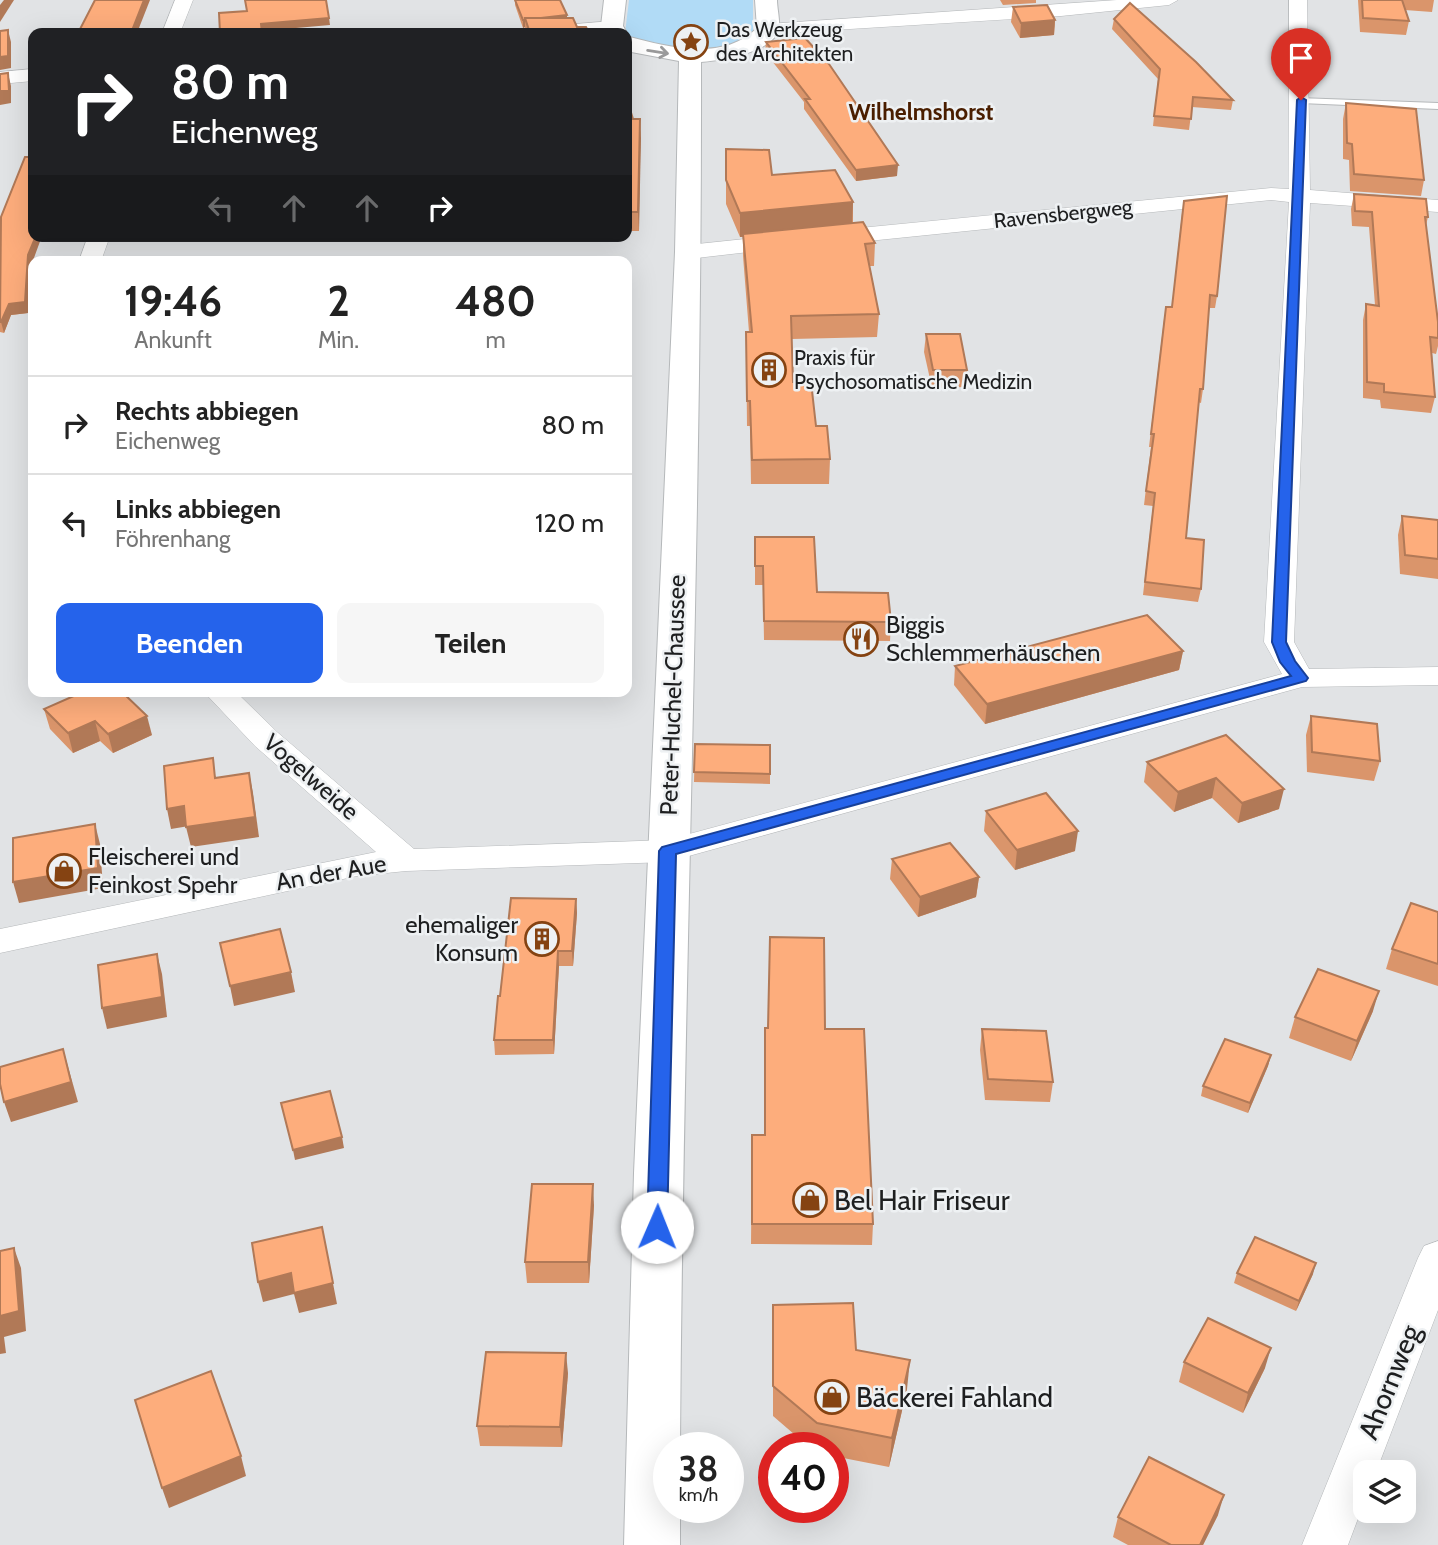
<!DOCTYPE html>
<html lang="de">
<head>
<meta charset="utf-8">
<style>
  body { margin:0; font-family:Cabin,sans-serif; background:#f6f6f6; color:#222; height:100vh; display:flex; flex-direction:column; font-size:26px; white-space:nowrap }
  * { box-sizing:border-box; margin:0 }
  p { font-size:23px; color:#767676 }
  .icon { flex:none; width:38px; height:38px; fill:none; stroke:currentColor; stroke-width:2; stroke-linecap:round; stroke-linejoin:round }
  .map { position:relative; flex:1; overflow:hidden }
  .details { position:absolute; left:28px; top:256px; width:604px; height:441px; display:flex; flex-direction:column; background:#fff; border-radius:14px; box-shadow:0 7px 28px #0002 }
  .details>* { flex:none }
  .top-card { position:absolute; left:28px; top:28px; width:604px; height:214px; border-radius:14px; box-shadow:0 7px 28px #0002; background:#202124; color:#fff; overflow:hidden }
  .fabs { position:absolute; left:1353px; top:1460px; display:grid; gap:14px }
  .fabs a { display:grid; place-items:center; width:63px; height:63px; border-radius:14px; background:#fff; box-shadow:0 7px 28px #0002; font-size:35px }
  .speed { position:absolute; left:653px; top:1432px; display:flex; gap:14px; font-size:35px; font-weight:700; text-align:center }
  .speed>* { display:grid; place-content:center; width:91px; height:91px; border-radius:50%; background:#fff; box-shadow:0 7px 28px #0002; line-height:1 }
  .speed small { font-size:18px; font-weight:400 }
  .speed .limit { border:10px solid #d22; background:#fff; color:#111 }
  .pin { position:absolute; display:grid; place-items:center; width:60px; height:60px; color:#fff; margin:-72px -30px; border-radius:50% 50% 50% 0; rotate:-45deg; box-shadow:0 0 7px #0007 }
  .pin .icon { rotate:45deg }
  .me { position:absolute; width:77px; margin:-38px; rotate:1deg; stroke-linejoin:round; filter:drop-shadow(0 0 5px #0008) }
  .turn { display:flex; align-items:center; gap:24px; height:147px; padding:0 28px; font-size:32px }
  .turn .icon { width:91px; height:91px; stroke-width:2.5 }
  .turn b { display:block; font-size:49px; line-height:60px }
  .lanes { display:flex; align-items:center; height:66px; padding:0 28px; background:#0003; justify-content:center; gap:35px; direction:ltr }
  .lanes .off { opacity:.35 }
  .eta { display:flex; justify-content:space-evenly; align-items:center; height:119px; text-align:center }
  .eta b { font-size:42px; font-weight:700; line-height:49px }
  .cta { display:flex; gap:14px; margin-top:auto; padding:14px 28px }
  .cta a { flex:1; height:80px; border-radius:14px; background:#2563eb; color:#fff; font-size:28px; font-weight:700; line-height:80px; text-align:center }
  .cta a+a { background:#f6f6f6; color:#222 }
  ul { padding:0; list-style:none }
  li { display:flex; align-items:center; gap:21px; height:98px; padding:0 28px; border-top:2px solid #e0e0e0 }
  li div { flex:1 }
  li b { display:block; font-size:26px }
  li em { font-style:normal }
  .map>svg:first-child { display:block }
</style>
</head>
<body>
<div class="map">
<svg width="1438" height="1545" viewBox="0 0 1438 1545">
  <rect width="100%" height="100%" fill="#e1e3e5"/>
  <path fill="#b1dbf6" d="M629 0H753V31C727 53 682 56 649 46 641 43 632 37 625 33Z"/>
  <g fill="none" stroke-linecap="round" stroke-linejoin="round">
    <g stroke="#b5b8ba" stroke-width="2">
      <polygon id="service" points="1298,98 1438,103 1438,109 1301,103 1298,102"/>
    </g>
    <g stroke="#b5b8ba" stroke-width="1">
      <g id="minor">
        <polygon points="175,0 193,0 180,33 162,33"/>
        <polygon points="1117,0 1178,0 1169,5 1061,16 768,34 759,29 768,24"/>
        <polygon points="1289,0 1307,0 1310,190 1438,200 1438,212 1310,203 1294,642 1309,669 1438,667 1438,685 1302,687 667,862 406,871 357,876 0,953 0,929 376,852 255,746 203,691 235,691 277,732 414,849 667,840 1282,674 1264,642 1289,202 1271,200 829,245 821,243 818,238 821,233 829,231 1271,188 1289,189"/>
        <polygon points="612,21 621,26 618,30 590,33 519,33 528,28"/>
        <polygon points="33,69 33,81 0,84 0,72"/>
        <polygon points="784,235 792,237 795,242 792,247 688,259 680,257 677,252 680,247 688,245"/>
        <polygon points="88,236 110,236 101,261 79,261"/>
        <polygon points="1438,1241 1438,1310 1376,1472 1365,1472 1365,1500 1348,1545 1302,1545 1418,1258 1424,1246"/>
      </g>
    </g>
    <g stroke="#b5b8ba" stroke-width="2">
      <g id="tertiary">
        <polygon points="604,0 626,0 623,26 627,33 626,34 605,33 601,26"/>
        <path d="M755 0H777C777 8 780 20 779 28 774 53 722 60 701 62 702 524 683 985 680 1447H668V1507H680V1545H624L634 1173 675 252 679 61 626 51V36C668 47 723 62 757 28Z"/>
      </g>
    </g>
    <use href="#service" fill="#fff" fill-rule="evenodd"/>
    <use href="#minor" fill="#fff" fill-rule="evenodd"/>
    <use href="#tertiary" fill="#fff" fill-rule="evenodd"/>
  </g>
  <g fill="#da956b">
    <polygon points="515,0 560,0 567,15 567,18 577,27 589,33 526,33 525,27 523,28 515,5"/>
    <polygon points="1000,0 1036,0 1036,3 1003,5"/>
    <polygon points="1358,0 1434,0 1432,12 1405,10 1409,21 1406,35 1360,32"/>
    <polygon points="1013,7 1055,20 1054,35 1020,38 1011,22"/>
    <polygon points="1114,19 1233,100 1231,110 1192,107 1189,130 1153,126 1158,79 1112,29"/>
    <polygon points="766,42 897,176 856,181 804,109 804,102 765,52"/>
    <polygon points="626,96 633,119 640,119 639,231 626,231"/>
    <polygon points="1346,103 1424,180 1421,196 1350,191 1349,160 1343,159 1343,119"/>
    <polygon points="726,149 772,175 853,202 853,223 875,243 874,266 869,266 879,314 877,337 792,339 793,382 816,426 830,459 829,484 751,484 750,426 747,426 746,332 749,332 743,256 743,237 740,237 726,204"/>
    <polygon points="1354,194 1428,217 1426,225 1438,322 1438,346 1436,354 1432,353 1435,397 1431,413 1381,408 1380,400 1363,398 1363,320 1366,304 1375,305 1369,227 1352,226 1351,209"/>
    <polygon points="1182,213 1217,296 1215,308 1209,308 1203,389 1201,403 1198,402 1186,538 1201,589 1198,602 1143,595 1153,506 1144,505 1151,447 1149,447 1164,319 1172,307"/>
    <polygon points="0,240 31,266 28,313 11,315 4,333 0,332"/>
    <polygon points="926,334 967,370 966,387 932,388 924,352"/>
    <polygon points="1402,516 1438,520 1438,579 1400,574 1398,535"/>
    <polygon points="755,537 817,592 891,622 890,641 764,640 763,585 755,585"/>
    <polygon points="1183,651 1179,670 985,724 954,685 955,666"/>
    <polygon points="44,709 152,735 113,753 100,741 73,753 50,729"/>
    <polygon points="1311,716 1380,761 1374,781 1307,772 1306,735"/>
    <polygon points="1226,735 1279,809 1238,823 1212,798 1174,812 1144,782 1147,762"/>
    <polygon points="695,744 770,745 770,784 694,782"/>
    <polygon points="986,811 1075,851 1015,870 984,831"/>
    <polygon points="892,859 979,877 976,897 918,917 890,879"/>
    <polygon points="576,899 577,913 573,966 559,966 554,1054 495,1055 494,1040 500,996"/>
    <polygon points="1438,912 1438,986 1386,969 1392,949"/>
    <polygon points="1373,1011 1351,1061 1289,1038 1295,1017"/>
    <polygon points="768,1028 825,1029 873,1224 872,1245 751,1244 752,1135 765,1135"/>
    <polygon points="982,1029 1053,1082 1050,1102 985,1100 980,1050"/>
    <polygon points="1271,1055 1268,1066 1248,1113 1201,1096 1203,1086"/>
    <polygon points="594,1205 589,1283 527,1283 525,1262"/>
    <polygon points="1237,1273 1313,1274 1296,1311 1234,1283"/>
    <polygon points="773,1305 856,1350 907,1389 889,1467 833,1456 833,1447 809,1447 773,1416"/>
    <polygon points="1184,1362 1265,1368 1243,1413 1179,1382"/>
    <polygon points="568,1373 562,1447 480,1446 477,1426"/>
    <polygon points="1218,1515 1203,1545 1128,1545 1113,1537 1118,1517"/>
  </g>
  <g fill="#b17957">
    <polygon points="4,0 14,0 0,22 0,5"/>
    <polygon points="144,0 150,0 137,33 131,33"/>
    <polygon points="567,15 567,22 525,20"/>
    <polygon points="329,18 330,25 262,31 261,24"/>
    <polygon points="523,20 525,20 525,27 523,28"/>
    <polygon points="1055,20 1054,35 1020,38 1021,23"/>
    <polygon points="8,30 11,42 11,68 0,70 0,57"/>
    <polygon points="8,73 11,86 11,103 0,105 0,91"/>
    <polygon points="640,119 641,138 639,231 638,212"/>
    <polygon points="898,165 897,176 856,181 856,170"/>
    <polygon points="853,202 852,226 740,237 740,213"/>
    <polygon points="36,236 42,236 31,266 28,313 11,315 4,333 1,322"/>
    <polygon points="1183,651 1179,670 985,724 987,704"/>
    <polygon points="147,716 152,735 113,753 108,734"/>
    <polygon points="95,721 100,741 73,753 68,733"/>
    <polygon points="249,773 253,793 259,837 191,847 186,827"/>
    <polygon points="1216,778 1212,798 1174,812 1178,792"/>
    <polygon points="1284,789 1279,809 1238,823 1242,803"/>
    <polygon points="184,806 189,826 171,829 167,809"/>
    <polygon points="95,824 100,844 103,888 19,903 13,882"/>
    <polygon points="1078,831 1075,851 1015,870 1017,850"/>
    <polygon points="979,877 976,897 918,917 920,897"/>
    <polygon points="576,899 577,913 573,966 572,951"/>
    <polygon points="558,951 559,966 554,1054 553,1040"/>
    <polygon points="157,954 162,974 167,1017 107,1029 102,1008"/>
    <polygon points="291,972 295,992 234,1006 230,986"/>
    <polygon points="1379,991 1373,1011 1351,1061 1357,1041"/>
    <polygon points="63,1049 78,1102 11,1122 4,1102"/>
    <polygon points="1271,1055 1268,1066 1248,1113 1250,1103"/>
    <polygon points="342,1137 344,1148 295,1160 293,1150"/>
    <polygon points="593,1184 594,1205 589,1283 588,1262"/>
    <polygon points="322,1227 337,1304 299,1313 294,1294 263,1302 258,1282"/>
    <polygon points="14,1248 21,1268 26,1331 4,1337 6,1353 0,1354 0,1316"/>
    <polygon points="1316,1263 1313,1274 1296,1311 1299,1301"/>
    <polygon points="1271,1348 1265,1368 1243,1413 1248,1393"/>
    <polygon points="566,1353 568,1373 562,1447 560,1427"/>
    <polygon points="910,1360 907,1389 889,1467 892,1438"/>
    <polygon points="241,1456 246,1476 169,1508 162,1488"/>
    <polygon points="1224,1495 1218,1515 1203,1545 1200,1545"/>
  </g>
  <g fill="#fdad7c" stroke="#b17957" stroke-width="2">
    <polygon points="95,0 144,0 131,33 78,33"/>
    <polygon points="245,0 326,0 329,18 261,24 262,33 220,33 219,13 247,11"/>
    <polygon points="515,0 560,0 567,15 541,18 525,18 525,20 523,20"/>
    <polygon points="1362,0 1402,0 1409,21 1363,18"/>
    <polygon points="1130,3 1196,62 1233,100 1193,97 1191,119 1154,116 1160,69 1114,19"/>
    <polygon points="1047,5 1055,20 1021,23 1013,7"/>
    <polygon points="525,18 573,18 577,27 586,27 589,33 530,33"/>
    <polygon points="8,30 8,56 0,57 0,31"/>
    <polygon points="805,38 829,64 898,165 856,170 805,99 810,99 766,42"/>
    <polygon points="8,73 9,91 0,91 0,74"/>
    <polygon points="626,96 633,119 640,119 638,212 626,212"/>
    <polygon points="1346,103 1416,109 1424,180 1354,174 1352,144 1347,143"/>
    <polygon points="726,149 769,150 772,175 835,170 853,202 740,213 726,180"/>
    <polygon points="25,157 33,157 33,236 36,236 28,255 25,302 9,304 1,322 0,322 1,217"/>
    <polygon points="1354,194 1426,199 1428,217 1425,217 1438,322 1438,338 1430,337 1435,397 1384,392 1384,384 1367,382 1366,304 1379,306 1372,212 1355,211"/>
    <polygon points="1227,196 1217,296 1210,295 1203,389 1200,389 1186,538 1204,540 1201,589 1145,582 1155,493 1146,491 1154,434 1151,434 1166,307 1172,307 1184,201"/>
    <polygon points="863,222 875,243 865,244 879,314 791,316 793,382 811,382 816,426 827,426 830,459 752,460 750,401 747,401 746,332 752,332 743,234"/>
    <polygon points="926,334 960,334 967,370 933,370"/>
    <polygon points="1402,516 1438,520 1438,559 1405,555"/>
    <polygon points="755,537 814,537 817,592 888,593 891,622 764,621 763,566 755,566"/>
    <polygon points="1147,615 1183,651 987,704 955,666"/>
    <polygon points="85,691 121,691 147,716 108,734 95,721 68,733 44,709"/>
    <polygon points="1311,716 1377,724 1380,761 1312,752"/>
    <polygon points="1226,735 1284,789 1242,803 1216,778 1178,792 1147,762"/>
    <polygon points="695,744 770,745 770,774 694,772"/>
    <polygon points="213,758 215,778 249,773 255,817 186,827 184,806 167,809 164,766"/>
    <polygon points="1046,793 1078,831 1017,850 986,811"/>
    <polygon points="95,824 98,868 13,882 13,838"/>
    <polygon points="950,843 979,877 920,897 892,859"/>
    <polygon points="511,898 576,899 572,951 558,951 553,1040 494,1040 498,996 500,996"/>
    <polygon points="1411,903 1438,912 1438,964 1392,949"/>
    <polygon points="280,929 291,972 230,986 220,943"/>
    <polygon points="770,937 824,938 825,1029 864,1029 873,1224 752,1224 752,1135 765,1135 765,1028 768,1028"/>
    <polygon points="157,954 162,997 102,1008 98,965"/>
    <polygon points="1318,969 1379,991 1357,1041 1295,1017"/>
    <polygon points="982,1029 1046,1031 1053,1082 988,1079"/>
    <polygon points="1225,1039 1271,1055 1250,1103 1203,1086"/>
    <polygon points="63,1049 71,1082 4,1102 0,1084 0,1067"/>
    <polygon points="330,1091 342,1137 293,1150 281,1103"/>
    <polygon points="532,1184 593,1184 588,1262 525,1262"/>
    <polygon points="322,1227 333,1283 294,1293 291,1273 258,1282 252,1243"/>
    <polygon points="1255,1237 1316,1263 1299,1301 1237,1273"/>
    <polygon points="14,1248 19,1311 0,1316 0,1251"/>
    <polygon points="853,1303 856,1350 910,1360 892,1438 817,1423 773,1386 773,1305"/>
    <polygon points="1208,1318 1271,1348 1248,1393 1184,1362"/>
    <polygon points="486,1352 566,1353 560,1427 477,1426"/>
    <polygon points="211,1371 241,1456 162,1488 135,1400"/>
    <polygon points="1149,1457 1224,1495 1200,1545 1171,1545 1118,1517"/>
  </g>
  <defs><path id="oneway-shaft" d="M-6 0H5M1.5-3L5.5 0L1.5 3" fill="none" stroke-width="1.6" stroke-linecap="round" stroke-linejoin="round" transform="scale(1.75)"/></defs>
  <use stroke="#9a9a9b" href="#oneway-shaft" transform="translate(658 52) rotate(9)"/>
  <polygon fill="#2563eb" stroke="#184099" stroke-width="2" points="1301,97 1306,100 1286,642 1295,661 1308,678 1306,681 676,854 667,1227 664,1232 657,1235 650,1232 647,1227 659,851 662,847 1291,676 1280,662 1272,642 1297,100"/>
  <defs>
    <g id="sight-ring" transform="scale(1.75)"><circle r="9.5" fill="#eef1f3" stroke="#854312" stroke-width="1.5"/><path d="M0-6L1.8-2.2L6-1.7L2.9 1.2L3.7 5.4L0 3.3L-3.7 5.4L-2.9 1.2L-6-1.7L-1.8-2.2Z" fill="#854312"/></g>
    <g id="building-ring" transform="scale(1.75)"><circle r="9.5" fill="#eef1f3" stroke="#854312" stroke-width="1.5"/><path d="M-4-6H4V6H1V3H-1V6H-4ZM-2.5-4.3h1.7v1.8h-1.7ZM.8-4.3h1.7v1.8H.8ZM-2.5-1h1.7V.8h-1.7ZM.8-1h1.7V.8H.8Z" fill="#854312"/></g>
    <g id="restaurant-ring" transform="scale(1.75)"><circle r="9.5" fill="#eef1f3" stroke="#854312" stroke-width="1.5"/><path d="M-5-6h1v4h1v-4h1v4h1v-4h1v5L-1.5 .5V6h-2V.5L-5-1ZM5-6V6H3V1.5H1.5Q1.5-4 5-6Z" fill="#854312"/></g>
    <g id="shop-ring" transform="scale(1.75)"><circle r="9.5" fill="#eef1f3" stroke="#854312" stroke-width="1.5"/><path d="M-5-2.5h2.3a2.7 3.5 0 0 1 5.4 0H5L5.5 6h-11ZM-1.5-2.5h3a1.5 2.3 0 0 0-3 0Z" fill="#854312"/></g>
  </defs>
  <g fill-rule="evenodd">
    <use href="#sight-ring" x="691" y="42"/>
    <use href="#building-ring" x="769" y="370"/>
    <use href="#restaurant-ring" x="861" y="639"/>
    <use href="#shop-ring" x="64" y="871"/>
    <use href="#building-ring" x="542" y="939"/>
    <use href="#shop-ring" x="810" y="1200"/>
    <use href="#shop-ring" x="832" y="1397"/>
  </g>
  <g text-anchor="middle" stroke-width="5" stroke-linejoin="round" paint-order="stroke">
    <g font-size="21" fill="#1e1f20" stroke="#eef1f3" text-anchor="start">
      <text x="716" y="37">Das Werkzeug<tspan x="716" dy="24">des Architekten</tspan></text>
      <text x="794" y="365">Praxis für<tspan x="794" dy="24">Psychosomatische Medizin</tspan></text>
    </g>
    <g font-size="21" fill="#1e1f20" stroke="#eef1f3">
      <text transform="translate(1063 214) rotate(-6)" y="7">Ravensbergweg</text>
    </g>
    <g font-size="23" font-weight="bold" fill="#4a1e00" stroke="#eef1f3">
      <text x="921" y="120">Wilhelmshorst</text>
    </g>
    <g font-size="24" fill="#1e1f20" stroke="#eef1f3" text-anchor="start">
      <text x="886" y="633">Biggis<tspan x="886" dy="28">Schlemmerhäuschen</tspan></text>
      <text x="88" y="865">Fleischerei und<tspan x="88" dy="28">Feinkost Spehr</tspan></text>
      <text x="518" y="933" text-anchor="end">ehemaliger<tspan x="518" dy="28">Konsum</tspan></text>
    </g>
    <g font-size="24" fill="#1e1f20" stroke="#eef1f3">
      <text transform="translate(673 695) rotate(-88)" y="8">Peter-Huchel-Chaussee</text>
      <text transform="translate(311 777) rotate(41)" y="8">Vogelweide</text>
      <text transform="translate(331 873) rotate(-10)" y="8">An der Aue</text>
    </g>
    <g font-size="28" fill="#1e1f20" stroke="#eef1f3" text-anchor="start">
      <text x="834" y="1210">Bel Hair Friseur</text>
      <text x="856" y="1407">Bäckerei Fahland</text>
    </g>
    <g font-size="28" fill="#1e1f20" stroke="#eef1f3">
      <text transform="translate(1389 1382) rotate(-68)" y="10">Ahornweg</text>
    </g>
  </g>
</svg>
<div class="fabs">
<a><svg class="icon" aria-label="layers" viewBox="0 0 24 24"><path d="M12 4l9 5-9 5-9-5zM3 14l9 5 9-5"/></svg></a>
</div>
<div class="speed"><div>38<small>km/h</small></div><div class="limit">40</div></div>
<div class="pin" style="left:1301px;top:100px;background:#d93025"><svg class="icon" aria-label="arrive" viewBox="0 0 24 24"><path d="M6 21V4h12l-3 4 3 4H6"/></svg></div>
<svg class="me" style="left:657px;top:1227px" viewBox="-20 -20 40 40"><circle r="19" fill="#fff"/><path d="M0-13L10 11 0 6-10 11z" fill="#2563eb"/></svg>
<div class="top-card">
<div class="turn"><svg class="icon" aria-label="right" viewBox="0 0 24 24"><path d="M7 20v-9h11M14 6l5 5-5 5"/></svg><div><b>80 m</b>Eichenweg</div></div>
<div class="lanes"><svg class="icon off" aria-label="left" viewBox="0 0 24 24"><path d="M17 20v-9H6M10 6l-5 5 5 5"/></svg><svg class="icon off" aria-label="ahead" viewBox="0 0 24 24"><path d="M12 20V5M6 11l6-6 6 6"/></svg><svg class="icon off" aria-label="ahead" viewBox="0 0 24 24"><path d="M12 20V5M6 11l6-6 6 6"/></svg><svg class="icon" aria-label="right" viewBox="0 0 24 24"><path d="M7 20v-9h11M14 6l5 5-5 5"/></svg></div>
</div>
<section class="details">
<div class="eta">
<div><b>19:46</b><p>Ankunft</p></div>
<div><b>2</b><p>Min.</p></div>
<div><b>480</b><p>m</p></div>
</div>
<ul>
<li><svg class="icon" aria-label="right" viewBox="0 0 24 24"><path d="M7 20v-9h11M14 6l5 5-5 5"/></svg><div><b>Rechts abbiegen</b><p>Eichenweg</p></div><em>80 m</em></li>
<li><svg class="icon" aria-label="left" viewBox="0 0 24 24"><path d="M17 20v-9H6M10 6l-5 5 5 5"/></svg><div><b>Links abbiegen</b><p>Föhrenhang</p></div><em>120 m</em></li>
</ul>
<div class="cta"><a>Beenden</a><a>Teilen</a></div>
</section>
</div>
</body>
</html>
